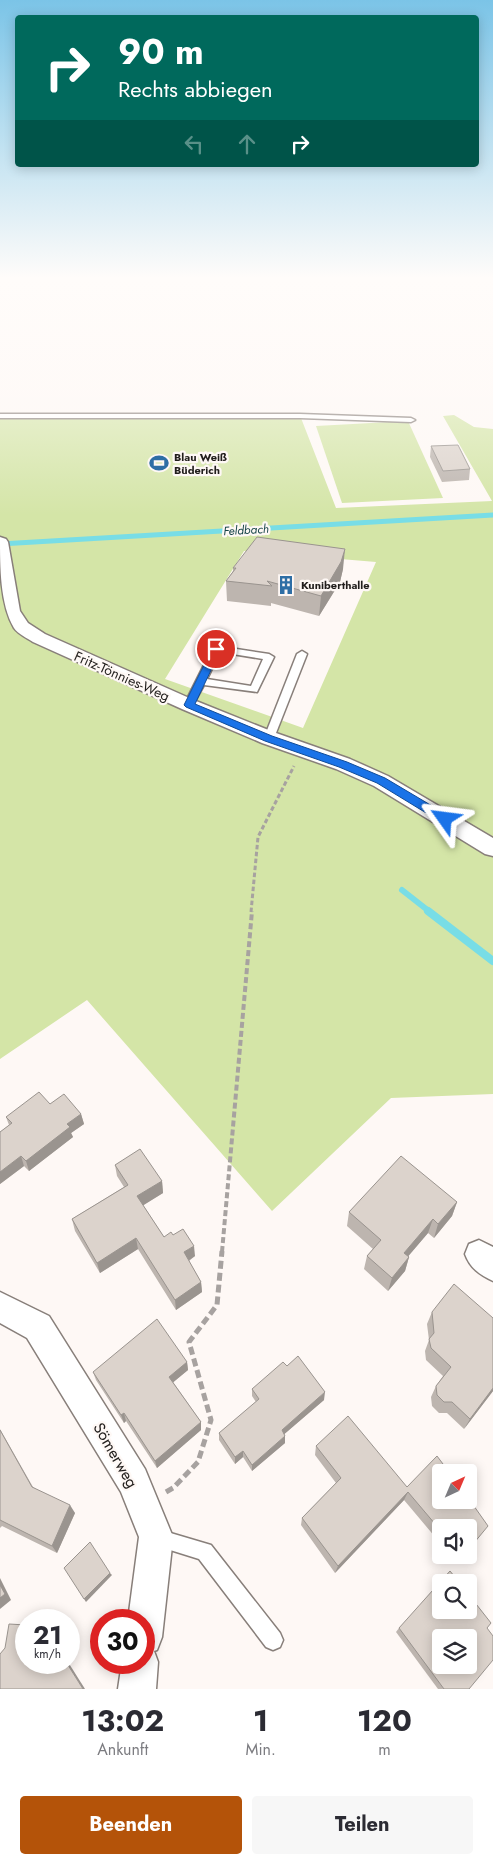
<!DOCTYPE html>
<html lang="de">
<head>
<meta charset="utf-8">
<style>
  body { margin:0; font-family:Jost,sans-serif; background:#f7f7f7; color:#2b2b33; height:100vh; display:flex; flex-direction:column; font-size:19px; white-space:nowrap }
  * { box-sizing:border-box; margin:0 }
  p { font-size:16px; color:#7c7c81 }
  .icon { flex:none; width:28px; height:28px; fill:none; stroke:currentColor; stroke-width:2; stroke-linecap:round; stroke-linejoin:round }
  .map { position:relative; height:1689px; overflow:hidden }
  .drawer { display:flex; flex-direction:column; background:#fff; flex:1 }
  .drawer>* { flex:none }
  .banner { position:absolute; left:15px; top:15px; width:464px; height:152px; border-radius:5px; box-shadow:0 2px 12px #0003; background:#00695c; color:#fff; overflow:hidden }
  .needle { width:32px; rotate:44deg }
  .buttons { position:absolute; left:432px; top:1464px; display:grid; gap:10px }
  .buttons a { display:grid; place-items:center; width:45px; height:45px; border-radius:5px; background:#fff; box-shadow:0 2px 12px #0003; font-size:25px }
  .speed { position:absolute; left:15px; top:1609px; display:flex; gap:10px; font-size:25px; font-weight:700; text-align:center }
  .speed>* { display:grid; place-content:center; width:65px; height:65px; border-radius:50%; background:#fff; box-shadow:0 2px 12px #0003; line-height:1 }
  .speed small { font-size:12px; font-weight:400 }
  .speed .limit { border:8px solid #d22; background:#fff; color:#111 }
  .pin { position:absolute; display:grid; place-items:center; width:42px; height:42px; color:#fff; margin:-21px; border:2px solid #fff; border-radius:50%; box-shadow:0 1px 5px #0007 }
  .me { position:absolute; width:55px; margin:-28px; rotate:301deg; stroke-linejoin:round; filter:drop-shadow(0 0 4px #0008) }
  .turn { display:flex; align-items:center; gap:18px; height:105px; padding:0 20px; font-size:22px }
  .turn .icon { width:65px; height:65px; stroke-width:2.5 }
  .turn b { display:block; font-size:35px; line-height:42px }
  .lanes { display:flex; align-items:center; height:48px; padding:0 20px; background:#0003; justify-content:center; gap:25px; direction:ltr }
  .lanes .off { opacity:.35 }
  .eta { display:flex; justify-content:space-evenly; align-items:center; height:85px; text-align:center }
  .eta b { font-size:30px; font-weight:700; line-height:35px }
  .primary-button { display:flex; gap:10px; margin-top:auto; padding:10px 20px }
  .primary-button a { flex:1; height:58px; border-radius:5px; background:#b45309; color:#fff; font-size:20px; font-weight:700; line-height:58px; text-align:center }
  .primary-button a+a { background:#f7f7f7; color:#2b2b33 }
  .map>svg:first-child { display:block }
</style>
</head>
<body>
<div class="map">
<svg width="493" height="1689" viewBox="0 0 493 1689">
  <rect width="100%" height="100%" fill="#fef8f5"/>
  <g fill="#d4e5a7" fill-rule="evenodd">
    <path d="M454 415 474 427 493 429V1094L391 1098 272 1211 87 1000 0 1059V418H301L336 508 492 501 443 416ZM244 551 376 562 303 728 165 679Z"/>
    <polygon points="408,421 443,498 342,503 316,426"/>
  </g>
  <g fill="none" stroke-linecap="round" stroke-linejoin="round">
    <polyline stroke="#78dde6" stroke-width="5" points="0,544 493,515"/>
    <polyline stroke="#78dde6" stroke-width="6" points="402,890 430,912"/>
    <polyline stroke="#78dde6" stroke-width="8" points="428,911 493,961"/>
    <g stroke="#887f7a" stroke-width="3">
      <g id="lane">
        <polygon points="0,414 300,414 411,418 415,420 411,422 300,418 0,418"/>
        <path d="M217 646 269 654 274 657 257 692 204 685 192 707H186L184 705 212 649ZM220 652 263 659 251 686 207 679Z"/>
        <polygon points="302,651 307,654 274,738 273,740 265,740 264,738 297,654"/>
        <polygon points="157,1529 211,1545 280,1633 283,1640 280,1647 273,1650 266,1647 199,1559 151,1544 148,1538 151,1532"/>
      </g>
    </g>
    <g stroke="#887f7a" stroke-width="3">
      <g id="street">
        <path d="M0 537 6 539 8 542 20 611 28 623 45 634 196 701 276 733 350 759 388 776 493 838V856L485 854 374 786 336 769 262 743 182 709 33 642C27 638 18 634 14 628 0 604 0 567 0 537Z"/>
        <path d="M479 1240 493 1247V1281C480 1275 470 1268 465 1254L469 1244Z"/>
        <polygon points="0,1292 49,1316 145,1469 173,1537 162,1637 157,1650 154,1651 158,1662 156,1689 118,1689 122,1662 144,1662 144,1620 128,1620 139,1537 121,1492 27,1338 0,1323"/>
      </g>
    </g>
    <polyline stroke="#a7a2a0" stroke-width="3" stroke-dasharray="4.5 2.5" stroke-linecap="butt" points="251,912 258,837 294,766"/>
    <polyline stroke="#a7a2a0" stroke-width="4" stroke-dasharray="6 3" stroke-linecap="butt" points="222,1252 252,911"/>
    <polyline stroke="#a7a2a0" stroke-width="5" stroke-dasharray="8 4" stroke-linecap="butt" points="166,1492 173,1488 198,1462 211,1420 189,1342 217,1305 222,1251"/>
    <use href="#lane" fill="#fff" fill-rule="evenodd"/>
    <use href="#street" fill="#fff" fill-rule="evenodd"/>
  </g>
  <g fill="#bdb5af">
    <polygon points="431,446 470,469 469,480 442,482 430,457"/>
    <polygon points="233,568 343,569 340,582 319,616 271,603 271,606 227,601 226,581 233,571"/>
    <polygon points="50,1104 81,1114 84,1124 71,1133 73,1137 29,1171 24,1166 0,1184 0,1132 9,1125 6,1117"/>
    <polygon points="115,1165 162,1181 163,1193 143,1205 164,1237 173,1235 195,1256 189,1261 201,1282 202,1292 176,1310 138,1249 100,1273 75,1231 72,1219 124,1187 117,1176"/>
    <polygon points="457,1202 452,1216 434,1238 428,1233 408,1256 409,1257 405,1271 388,1291 364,1269 367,1256 373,1249 347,1226 349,1212"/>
    <polygon points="432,1312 493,1391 464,1429 447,1413 439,1413 432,1406 431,1397 436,1386 443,1376 426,1360 425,1351 429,1340 427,1324"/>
    <polygon points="187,1362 188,1370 173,1382 201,1422 201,1430 157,1468 126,1421 124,1423 96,1380 93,1372"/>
    <polygon points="287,1366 324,1400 284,1434 285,1436 285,1443 252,1471 243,1457 235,1464 219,1440 219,1433 256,1402 252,1396 252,1389"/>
    <polygon points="0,1429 33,1487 75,1513 57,1553 2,1526 0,1528"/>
    <polygon points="316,1446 407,1487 441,1528 441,1544 404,1500 335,1573 301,1525 302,1518 336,1483 315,1455"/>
    <polygon points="451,1555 464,1555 457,1563"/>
    <polygon points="399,1628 469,1689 438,1689 396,1632"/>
  </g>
  <g fill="#9a948f">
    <polygon points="345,549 343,569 340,582 319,616 321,596"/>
    <polygon points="81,1114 84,1124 71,1133 73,1137 29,1171 26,1161 67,1124"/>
    <polygon points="21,1156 24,1166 0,1184 0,1172"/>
    <polygon points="162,1181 163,1193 139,1208 137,1196"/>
    <polygon points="457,1202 452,1216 434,1238 438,1224"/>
    <polygon points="433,1219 428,1233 400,1266 404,1253"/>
    <polygon points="136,1238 138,1249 100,1273 97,1263"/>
    <polygon points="194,1246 195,1256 185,1263 184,1252"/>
    <polygon points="409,1257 405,1271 388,1291 392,1278"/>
    <polygon points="201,1282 202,1292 176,1310 175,1300"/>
    <polygon points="187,1362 188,1370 170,1385 169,1377"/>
    <polygon points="493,1388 493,1391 464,1429 470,1419"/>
    <polygon points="325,1392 324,1400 281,1437 282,1430"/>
    <polygon points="124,1413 126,1421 124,1423 121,1415"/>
    <polygon points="201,1422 201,1430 157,1468 155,1461"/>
    <polygon points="285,1436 285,1443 252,1471 252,1465"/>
    <polygon points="243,1451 243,1457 235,1464 235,1457"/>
    <polygon points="408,1492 404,1500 335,1573 338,1566"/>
    <polygon points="70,1505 75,1513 57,1553 52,1546"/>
    <polygon points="110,1573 112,1575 86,1602 84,1599"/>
    <polygon points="0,1578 11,1600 0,1609"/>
    <polygon points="66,1662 68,1662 85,1689 83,1689"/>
  </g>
  <g fill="#dcd3cc" stroke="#9a948f" fill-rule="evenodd">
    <polygon points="458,445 470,469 443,471 431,446"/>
    <polygon points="257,537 345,549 341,562 321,596 267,581 272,586 226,581 236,568 233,568"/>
    <polygon points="39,1092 50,1104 64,1094 81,1114 67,1124 70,1127 26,1161 21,1156 0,1172 0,1132 12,1123 6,1117"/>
    <polygon points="140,1149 162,1181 137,1196 164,1237 171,1232 173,1235 183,1229 194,1246 184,1252 201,1282 175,1300 136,1238 97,1263 72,1219 128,1185 115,1165"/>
    <polygon points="401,1156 457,1202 438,1224 433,1219 404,1253 409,1257 392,1278 367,1256 381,1240 349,1212"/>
    <polygon points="454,1284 493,1318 493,1388 470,1419 452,1402 444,1402 437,1395 436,1386 451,1367 431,1348 429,1339 434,1333 432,1312"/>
    <polygon points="157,1319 187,1362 169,1377 201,1422 155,1461 124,1413 121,1415 93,1372"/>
    <polygon points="298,1356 325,1392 282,1430 285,1436 252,1465 243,1451 235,1457 219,1433 259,1399 252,1389 283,1362 287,1366"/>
    <polygon points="348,1416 407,1487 437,1456 449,1472 441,1472 441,1500 469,1499 488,1526 469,1549 469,1528 441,1528 441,1531 408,1492 338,1566 302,1518 341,1478 316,1446"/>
    <polygon points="0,1430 32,1487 70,1505 52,1546 0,1520"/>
    <polygon points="90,1542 110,1573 84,1599 64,1568"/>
    <path d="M450 1571 459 1582H441V1610H469V1595L491 1623 487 1628 493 1636V1660L469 1689H444L399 1628ZM441 1638H469V1665H441Z"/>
    <polygon points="0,1585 5,1594 0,1598"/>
    <polygon points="9,1624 26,1625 26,1662 66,1662 83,1689 0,1689 0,1654 5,1648"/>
  </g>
  <linearGradient id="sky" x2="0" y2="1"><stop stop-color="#7bc4e7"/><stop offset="0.54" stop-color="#fffcfa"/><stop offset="1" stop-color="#fffcfa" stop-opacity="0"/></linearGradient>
  <rect width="493" height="515" fill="url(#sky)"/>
  <polygon fill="#1a73e8" stroke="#114b97" points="216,646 221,649 195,704 272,736 347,762 385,778 449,816 450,819 449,822 441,822 377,783 339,767 265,741 186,707 184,705 212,649"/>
  <defs>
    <g id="stadium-bare" transform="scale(1.5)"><path d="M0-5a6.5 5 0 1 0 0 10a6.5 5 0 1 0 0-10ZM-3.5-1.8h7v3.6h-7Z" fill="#2e6ea5" stroke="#fef8f5" stroke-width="2.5" paint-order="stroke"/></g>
    <g id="building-bare" transform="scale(1.5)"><path d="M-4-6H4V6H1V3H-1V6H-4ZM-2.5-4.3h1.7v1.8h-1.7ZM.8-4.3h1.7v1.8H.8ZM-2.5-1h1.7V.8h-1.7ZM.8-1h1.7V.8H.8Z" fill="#2e6ea5" stroke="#fef8f5" stroke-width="2.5" paint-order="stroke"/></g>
  </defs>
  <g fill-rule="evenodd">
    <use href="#stadium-bare" x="159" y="463"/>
    <use href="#building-bare" x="286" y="585"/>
  </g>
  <g text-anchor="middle" stroke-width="4.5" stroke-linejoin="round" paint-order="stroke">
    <g font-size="11" font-weight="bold" fill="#211e1c" stroke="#fef8f5" text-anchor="start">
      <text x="174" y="461">Blau Weiß<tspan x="174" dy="13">Büderich</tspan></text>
      <text x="301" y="589">Kuniberthalle</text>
    </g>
    <g font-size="12" font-style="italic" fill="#154448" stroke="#fef8f5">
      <text transform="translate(246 530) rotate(-3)" y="4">Feldbach</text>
    </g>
    <g font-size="14" fill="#211e1c" stroke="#fef8f5">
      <text transform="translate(122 676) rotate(24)" y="5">Fritz-Tönnies-Weg</text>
    </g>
    <g font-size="16" fill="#211e1c" stroke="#fef8f5">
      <text transform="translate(116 1455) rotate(60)" y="6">Sömerweg</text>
    </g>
  </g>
</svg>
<div class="buttons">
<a><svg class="needle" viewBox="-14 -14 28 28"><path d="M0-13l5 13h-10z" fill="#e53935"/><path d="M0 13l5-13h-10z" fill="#7c7c81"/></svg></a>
<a><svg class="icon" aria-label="sound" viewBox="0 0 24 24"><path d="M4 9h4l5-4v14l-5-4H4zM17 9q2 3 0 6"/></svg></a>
<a><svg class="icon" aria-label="search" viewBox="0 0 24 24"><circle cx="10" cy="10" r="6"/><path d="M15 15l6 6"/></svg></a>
<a><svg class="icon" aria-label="layers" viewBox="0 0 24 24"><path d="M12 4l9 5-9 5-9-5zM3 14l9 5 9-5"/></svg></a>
</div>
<div class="speed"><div>21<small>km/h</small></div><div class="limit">30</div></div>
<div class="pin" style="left:216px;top:649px;background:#d93025"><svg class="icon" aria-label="arrive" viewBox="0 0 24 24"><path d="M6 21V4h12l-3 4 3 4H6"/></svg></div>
<svg class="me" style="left:445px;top:819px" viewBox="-20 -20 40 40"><path d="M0-17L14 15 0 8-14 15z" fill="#1a73e8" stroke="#fff" stroke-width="4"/></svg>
<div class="banner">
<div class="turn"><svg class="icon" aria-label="right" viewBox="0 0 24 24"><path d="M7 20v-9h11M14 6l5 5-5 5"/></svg><div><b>90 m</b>Rechts abbiegen</div></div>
<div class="lanes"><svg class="icon off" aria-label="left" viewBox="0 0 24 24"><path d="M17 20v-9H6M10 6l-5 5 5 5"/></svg><svg class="icon off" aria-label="ahead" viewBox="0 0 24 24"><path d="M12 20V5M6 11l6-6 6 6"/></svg><svg class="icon" aria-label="right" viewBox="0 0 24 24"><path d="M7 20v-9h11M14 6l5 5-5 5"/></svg></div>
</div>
</div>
<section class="drawer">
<div class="eta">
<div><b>13:02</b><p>Ankunft</p></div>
<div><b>1</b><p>Min.</p></div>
<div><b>120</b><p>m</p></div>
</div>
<div class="primary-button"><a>Beenden</a><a>Teilen</a></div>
</section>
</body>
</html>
